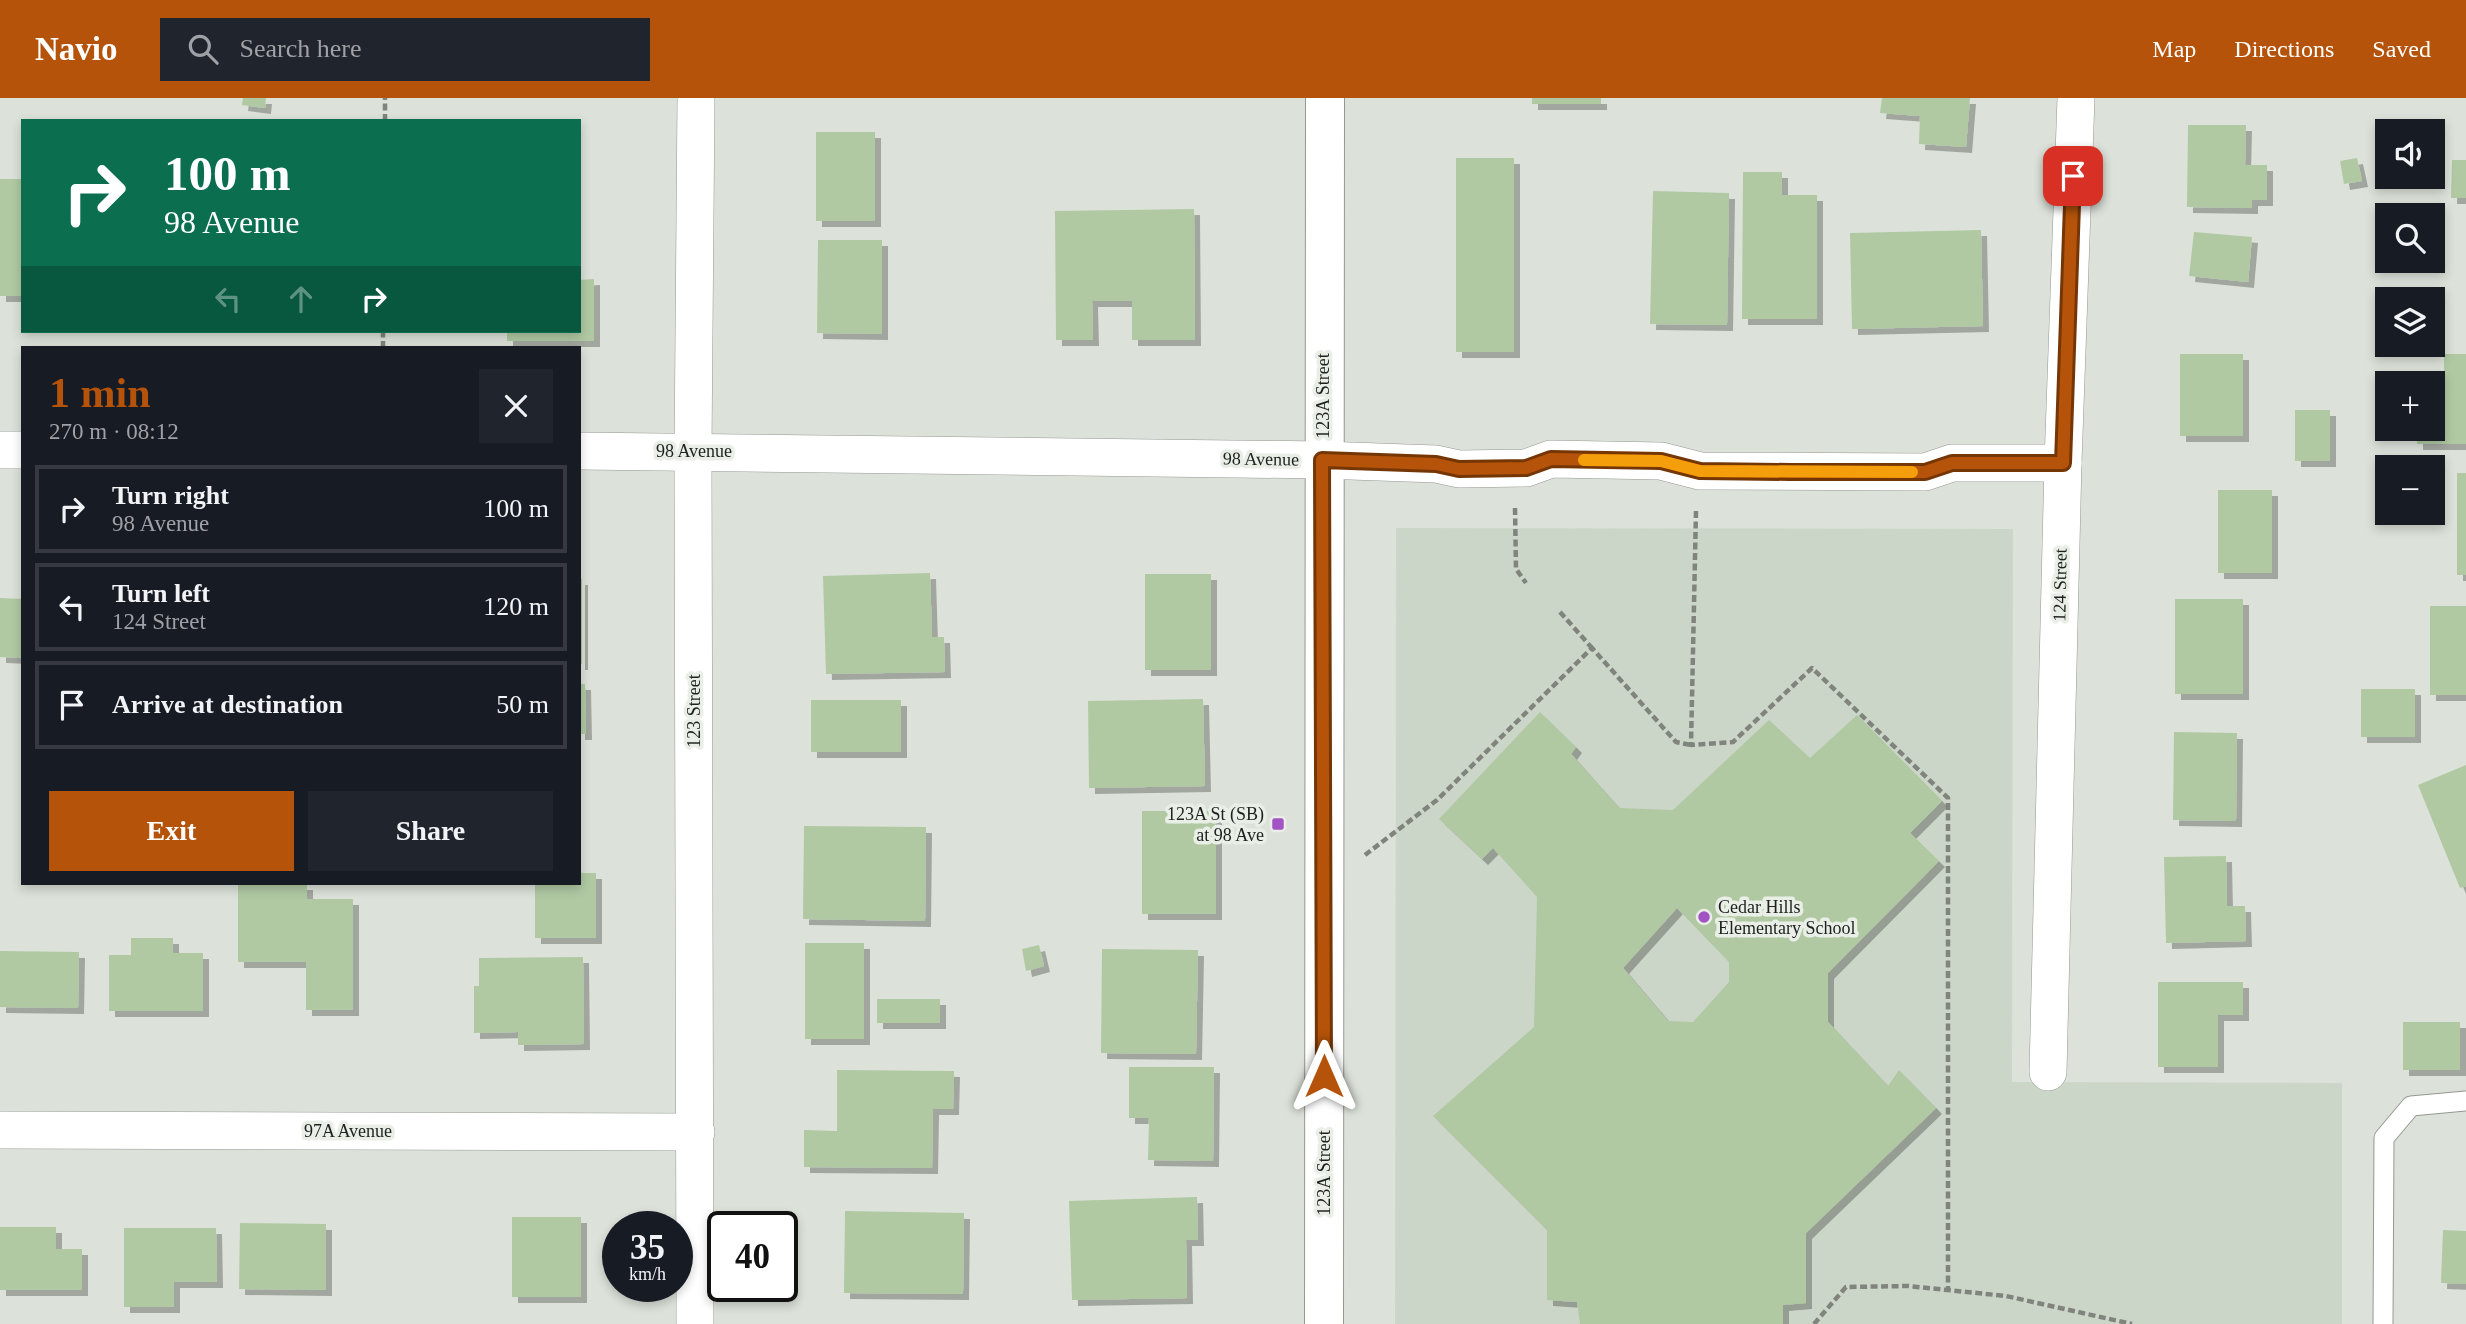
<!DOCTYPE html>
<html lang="en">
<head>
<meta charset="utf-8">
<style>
  body { margin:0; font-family:"Times New Roman",serif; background:#20242c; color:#f1f3f6; height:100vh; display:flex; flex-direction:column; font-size:26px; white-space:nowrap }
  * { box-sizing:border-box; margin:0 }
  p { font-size:23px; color:#9ea1a6 }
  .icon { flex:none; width:38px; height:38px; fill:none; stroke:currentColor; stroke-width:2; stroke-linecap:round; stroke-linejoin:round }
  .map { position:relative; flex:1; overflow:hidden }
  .details { position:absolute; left:21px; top:248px; width:560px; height:539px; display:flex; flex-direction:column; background:#171b24; border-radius:0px; box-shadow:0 4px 10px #0003 }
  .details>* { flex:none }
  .banner { position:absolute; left:21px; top:21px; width:560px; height:214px; border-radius:0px; box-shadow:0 4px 10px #0003; background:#0b6e4f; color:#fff; overflow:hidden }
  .buttons { position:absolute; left:2375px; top:21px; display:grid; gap:14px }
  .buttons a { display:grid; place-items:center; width:70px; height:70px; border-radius:0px; background:#171b24; box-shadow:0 4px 10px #0003; font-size:35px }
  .speed { position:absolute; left:602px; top:1113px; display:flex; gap:14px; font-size:35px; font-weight:700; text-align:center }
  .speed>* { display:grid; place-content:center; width:91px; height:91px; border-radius:50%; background:#171b24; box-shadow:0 4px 10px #0003; line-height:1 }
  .speed small { font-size:18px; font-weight:400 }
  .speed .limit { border:4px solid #111; border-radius:10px; background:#fff; color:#111 }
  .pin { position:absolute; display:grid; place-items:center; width:60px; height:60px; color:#fff; margin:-30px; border-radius:14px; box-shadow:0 4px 10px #0006 }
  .me { position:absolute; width:77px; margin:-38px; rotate:0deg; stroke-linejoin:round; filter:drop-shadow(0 0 5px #0008) }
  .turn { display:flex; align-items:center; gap:24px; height:147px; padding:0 28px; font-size:32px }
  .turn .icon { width:91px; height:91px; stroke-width:2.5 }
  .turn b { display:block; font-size:49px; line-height:60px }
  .lanes { display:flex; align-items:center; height:66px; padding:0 28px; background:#0003; justify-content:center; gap:35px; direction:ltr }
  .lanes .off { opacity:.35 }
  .round { display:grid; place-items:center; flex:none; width:74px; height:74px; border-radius:0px; background:#20242c }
  .head { display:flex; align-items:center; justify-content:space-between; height:119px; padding:0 28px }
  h1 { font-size:42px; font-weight:700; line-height:52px; color:#b45309 }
  .cta { display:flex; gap:14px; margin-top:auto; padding:14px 28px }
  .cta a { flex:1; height:80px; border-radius:0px; background:#b45309; color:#fff; font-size:28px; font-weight:700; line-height:80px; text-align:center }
  .cta a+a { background:#20242c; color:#f1f3f6 }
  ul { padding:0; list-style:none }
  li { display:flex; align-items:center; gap:21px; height:88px; margin:0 14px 10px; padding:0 14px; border:4px solid #363941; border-radius:0px }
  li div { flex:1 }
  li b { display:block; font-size:26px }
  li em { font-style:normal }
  header { display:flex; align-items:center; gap:42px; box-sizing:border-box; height:98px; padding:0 35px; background:#b45309; color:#fff }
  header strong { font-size:33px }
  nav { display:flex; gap:38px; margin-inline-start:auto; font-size:24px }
  .search { width:490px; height:63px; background:#20242c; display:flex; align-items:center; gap:18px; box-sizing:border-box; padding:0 24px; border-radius:0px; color:#9ea1a6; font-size:26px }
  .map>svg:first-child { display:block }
</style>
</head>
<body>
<header>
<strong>Navio</strong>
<div class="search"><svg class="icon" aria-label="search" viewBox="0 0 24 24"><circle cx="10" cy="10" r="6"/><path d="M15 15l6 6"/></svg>Search here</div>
<nav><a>Map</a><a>Directions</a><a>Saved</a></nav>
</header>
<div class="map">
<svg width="2466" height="1226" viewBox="0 0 2466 1226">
  <defs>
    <filter id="shadow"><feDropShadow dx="6" dy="6" stdDeviation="0" flood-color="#0004"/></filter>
  </defs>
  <rect width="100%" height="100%" fill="#dce2d9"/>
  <polygon fill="#ccd6c8" points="1396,430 2013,431 2012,984 2342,985 2342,1226 1395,1226"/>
  <g fill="#b0c9a3" fill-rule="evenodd" filter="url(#shadow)">
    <polygon points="243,0 266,0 265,10 242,7"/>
    <rect x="1532" y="0" width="69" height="6"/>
    <polygon points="1882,0 1970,0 1966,49 1919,46 1920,18 1880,15"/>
    <polygon points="2188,27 2246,27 2245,67 2267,67 2267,102 2252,102 2252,110 2187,109"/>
    <rect x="816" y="34" width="59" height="89"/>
    <rect x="1456" y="60" width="58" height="194"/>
    <polygon points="2357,60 2362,83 2344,86 2340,63"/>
    <polygon points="2452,62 2466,62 2466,100 2451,100"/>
    <polygon points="1743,74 1782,74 1782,97 1817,97 1817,221 1742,221"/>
    <rect x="0" y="81" width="23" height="117"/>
    <polygon points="1653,93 1729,95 1727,227 1650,226"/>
    <polygon points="1194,111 1195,242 1132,242 1132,203 1092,203 1093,242 1056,242 1055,113"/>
    <polygon points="1981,132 1983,228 1852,231 1850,135"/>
    <polygon points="2194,134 2252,139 2248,184 2189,178"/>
    <polygon points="818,142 882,142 882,236 817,235"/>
    <polygon points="594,181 594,243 507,243 507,233 579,233 579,182"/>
    <rect x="2180" y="256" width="63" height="82"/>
    <polygon points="2444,256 2466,256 2466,346 2417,346 2417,336 2444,336"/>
    <rect x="2295" y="312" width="35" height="51"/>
    <rect x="2457" y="375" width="9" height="102"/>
    <rect x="2218" y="392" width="54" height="83"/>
    <polygon points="930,475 932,539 944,539 945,574 826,576 823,478"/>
    <rect x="1145" y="476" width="66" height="96"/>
    <rect x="579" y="481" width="3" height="85"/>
    <polygon points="0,500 23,501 23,560 0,559"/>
    <rect x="2175" y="501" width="68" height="95"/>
    <rect x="2430" y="508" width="36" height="89"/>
    <polygon points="579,586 585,586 586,636 579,636"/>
    <rect x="2361" y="591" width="54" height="48"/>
    <polygon points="1203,601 1205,688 1089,690 1088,603"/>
    <rect x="811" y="602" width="90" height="52"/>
    <path d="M1540 614 1576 649 1571 656 1619 710 1673 712 1769 622 1810 660 1857 617 1942 703 1910 735 1939 763 1828 875V924L1888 988 1899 972 1936 1010 1806 1135V1205L1783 1207V1226H1580L1577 1204 1547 1202V1132L1433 1018 1534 929 1537 799 1493 750 1482 761 1439 721ZM1677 810 1729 864V884L1693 924 1668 923 1623 870Z"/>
    <polygon points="2174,634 2237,635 2236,723 2173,722"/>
    <polygon points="2466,667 2466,788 2460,790 2418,687"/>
    <rect x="1142" y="713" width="74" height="103"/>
    <polygon points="804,728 926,729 925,823 803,821"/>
    <polygon points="2226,758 2227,808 2245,808 2246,843 2166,845 2164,759"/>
    <polygon points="579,775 596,775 596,840 535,840 535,786 579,786"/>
    <polygon points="238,786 307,786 307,801 353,801 353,912 306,912 306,864 238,864"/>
    <polygon points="131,840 173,840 173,855 203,855 203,913 109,913 109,857 131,857"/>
    <rect x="805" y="845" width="59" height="96"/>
    <polygon points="1039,847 1044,868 1026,873 1022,851"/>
    <polygon points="1102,851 1198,852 1196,956 1101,955"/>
    <polygon points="0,853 79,854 78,910 0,909"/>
    <polygon points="583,859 584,946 518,947 518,934 474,935 474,888 479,888 479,860"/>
    <polygon points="2158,884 2243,884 2243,917 2218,917 2218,969 2158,969"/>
    <rect x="877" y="901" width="63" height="24"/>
    <rect x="2403" y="924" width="57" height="48"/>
    <polygon points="1129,969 1214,969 1213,1063 1148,1062 1149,1020 1129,1020"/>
    <polygon points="837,972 954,973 953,1011 933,1011 932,1070 804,1069 804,1032 837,1033"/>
    <polygon points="1197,1099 1198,1142 1186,1142 1187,1200 1072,1202 1069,1103"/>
    <polygon points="845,1113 964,1115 963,1196 844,1195"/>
    <rect x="512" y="1119" width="69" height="80"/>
    <polygon points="240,1125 326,1126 326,1192 239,1191"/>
    <polygon points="0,1129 56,1129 56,1151 82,1151 82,1192 0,1192"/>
    <polygon points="124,1130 216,1130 217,1184 174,1184 174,1209 124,1209"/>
    <polygon points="2443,1132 2466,1133 2466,1186 2441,1185"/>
  </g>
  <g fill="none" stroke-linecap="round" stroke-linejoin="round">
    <g stroke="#939991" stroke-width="21">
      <polyline id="service" points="2383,1226 2384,1040 2411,1008 2466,1003"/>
    </g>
    <g stroke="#939991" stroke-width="38">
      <g id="minor">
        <polyline points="0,352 23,352"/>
        <polyline points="579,353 1322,362 1436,366 1459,371 1526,370 1551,361 1661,363 1700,373 1925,374 1952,365 2063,365"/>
        <polyline points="2048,974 2063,365 2076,0"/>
        <polyline points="0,1032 696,1034"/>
        <polyline points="695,1226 693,353 696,0"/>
      </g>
    </g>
    <g stroke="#939991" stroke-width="40">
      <polyline id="tertiary" points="1324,1226 1325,0"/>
    </g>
    <g stroke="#80847d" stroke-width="4.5" stroke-dasharray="7 3.5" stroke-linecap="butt">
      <polyline points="385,23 385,0"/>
      <polyline points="383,250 383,233"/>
      <polyline points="1515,410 1516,471 1526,485"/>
      <polyline points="1696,413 1691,647 1733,644 1812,570 1948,700 1948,1193"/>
      <polyline points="1560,514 1592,550"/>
      <polyline points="1365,757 1437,702 1592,550 1676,644 1691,647"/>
      <polyline points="1814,1226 1846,1189 1908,1188 2006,1198 2132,1226"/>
    </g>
    <use href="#service" stroke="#fff" stroke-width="19"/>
    <use href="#minor" stroke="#fff" stroke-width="37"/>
    <use href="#tertiary" stroke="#fff" stroke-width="38"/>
  </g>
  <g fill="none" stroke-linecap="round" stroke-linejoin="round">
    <g stroke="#753606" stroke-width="18">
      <polyline id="route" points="1324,978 1322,362 1436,366 1459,371 1526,370 1551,361 1661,363 1700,373 1790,374 1925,374 1952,365 2063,365 2073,78"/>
    </g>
    <use href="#route" stroke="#b45309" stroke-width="12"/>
    <polyline stroke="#f59e0b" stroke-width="12" points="1584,362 1661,363 1700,373 1912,374"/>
  </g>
  <g fill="#a353c4" stroke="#e9efe6" stroke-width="2.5">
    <rect x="1271" y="719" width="14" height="14" rx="3.5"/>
    <circle cx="1704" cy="819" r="7"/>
  </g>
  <g text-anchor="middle" stroke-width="7" stroke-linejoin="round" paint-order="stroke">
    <g font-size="18" fill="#1e201d" stroke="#e9efe6">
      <text transform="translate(1323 298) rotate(-90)" y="6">123A Street</text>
      <text x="694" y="359">98 Avenue</text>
      <text transform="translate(1261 361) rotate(1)" y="6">98 Avenue</text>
      <text transform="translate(2060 487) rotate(-89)" y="6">124 Street</text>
      <text transform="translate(694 613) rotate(-90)" y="6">123 Street</text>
      <text x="348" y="1039">97A Avenue</text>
      <text transform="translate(1324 1075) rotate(-90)" y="6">123A Street</text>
    </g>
    <g font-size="18" fill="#1e201d" stroke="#e9efe6" text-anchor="end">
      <text x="1264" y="722">123A St (SB)<tspan x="1264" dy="21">at 98 Ave</tspan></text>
      <text x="1718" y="815" text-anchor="start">Cedar Hills<tspan x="1718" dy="21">Elementary School</tspan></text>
    </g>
  </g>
</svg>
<div class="buttons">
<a><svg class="icon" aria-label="sound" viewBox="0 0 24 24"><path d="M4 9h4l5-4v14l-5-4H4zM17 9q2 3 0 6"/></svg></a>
<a><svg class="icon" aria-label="search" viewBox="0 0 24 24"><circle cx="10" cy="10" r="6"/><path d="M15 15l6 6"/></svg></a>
<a><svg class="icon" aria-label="layers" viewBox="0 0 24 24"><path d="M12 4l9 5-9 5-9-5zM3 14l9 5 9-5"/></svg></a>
<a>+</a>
<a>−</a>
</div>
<div class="speed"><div>35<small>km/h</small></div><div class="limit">40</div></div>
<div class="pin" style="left:2073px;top:78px;background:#d93025"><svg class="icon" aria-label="arrive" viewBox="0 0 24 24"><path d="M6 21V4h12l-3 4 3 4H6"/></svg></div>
<svg class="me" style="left:1324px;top:978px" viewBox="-20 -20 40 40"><path d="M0-17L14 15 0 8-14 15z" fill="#b45309" stroke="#fff" stroke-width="4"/></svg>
<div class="banner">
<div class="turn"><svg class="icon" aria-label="right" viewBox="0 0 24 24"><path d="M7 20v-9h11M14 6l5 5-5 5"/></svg><div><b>100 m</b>98 Avenue</div></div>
<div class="lanes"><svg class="icon off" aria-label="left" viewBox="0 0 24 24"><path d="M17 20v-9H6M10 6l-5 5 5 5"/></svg><svg class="icon off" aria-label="ahead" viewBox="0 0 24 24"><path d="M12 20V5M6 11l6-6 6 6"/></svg><svg class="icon" aria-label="right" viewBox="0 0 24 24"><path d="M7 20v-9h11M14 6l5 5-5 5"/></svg></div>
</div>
<section class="details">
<div class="head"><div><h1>1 min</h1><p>270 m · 08:12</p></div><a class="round"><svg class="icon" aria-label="close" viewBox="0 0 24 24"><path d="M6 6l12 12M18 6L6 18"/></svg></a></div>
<ul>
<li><svg class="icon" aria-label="right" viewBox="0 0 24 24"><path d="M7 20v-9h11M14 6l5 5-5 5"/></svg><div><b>Turn right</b><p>98 Avenue</p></div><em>100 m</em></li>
<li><svg class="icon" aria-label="left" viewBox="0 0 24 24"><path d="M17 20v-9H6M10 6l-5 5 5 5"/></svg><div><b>Turn left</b><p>124 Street</p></div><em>120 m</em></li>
<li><svg class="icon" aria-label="arrive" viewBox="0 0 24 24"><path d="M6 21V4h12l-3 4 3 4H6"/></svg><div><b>Arrive at destination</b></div><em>50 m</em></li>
</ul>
<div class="cta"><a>Exit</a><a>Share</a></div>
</section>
</div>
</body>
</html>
